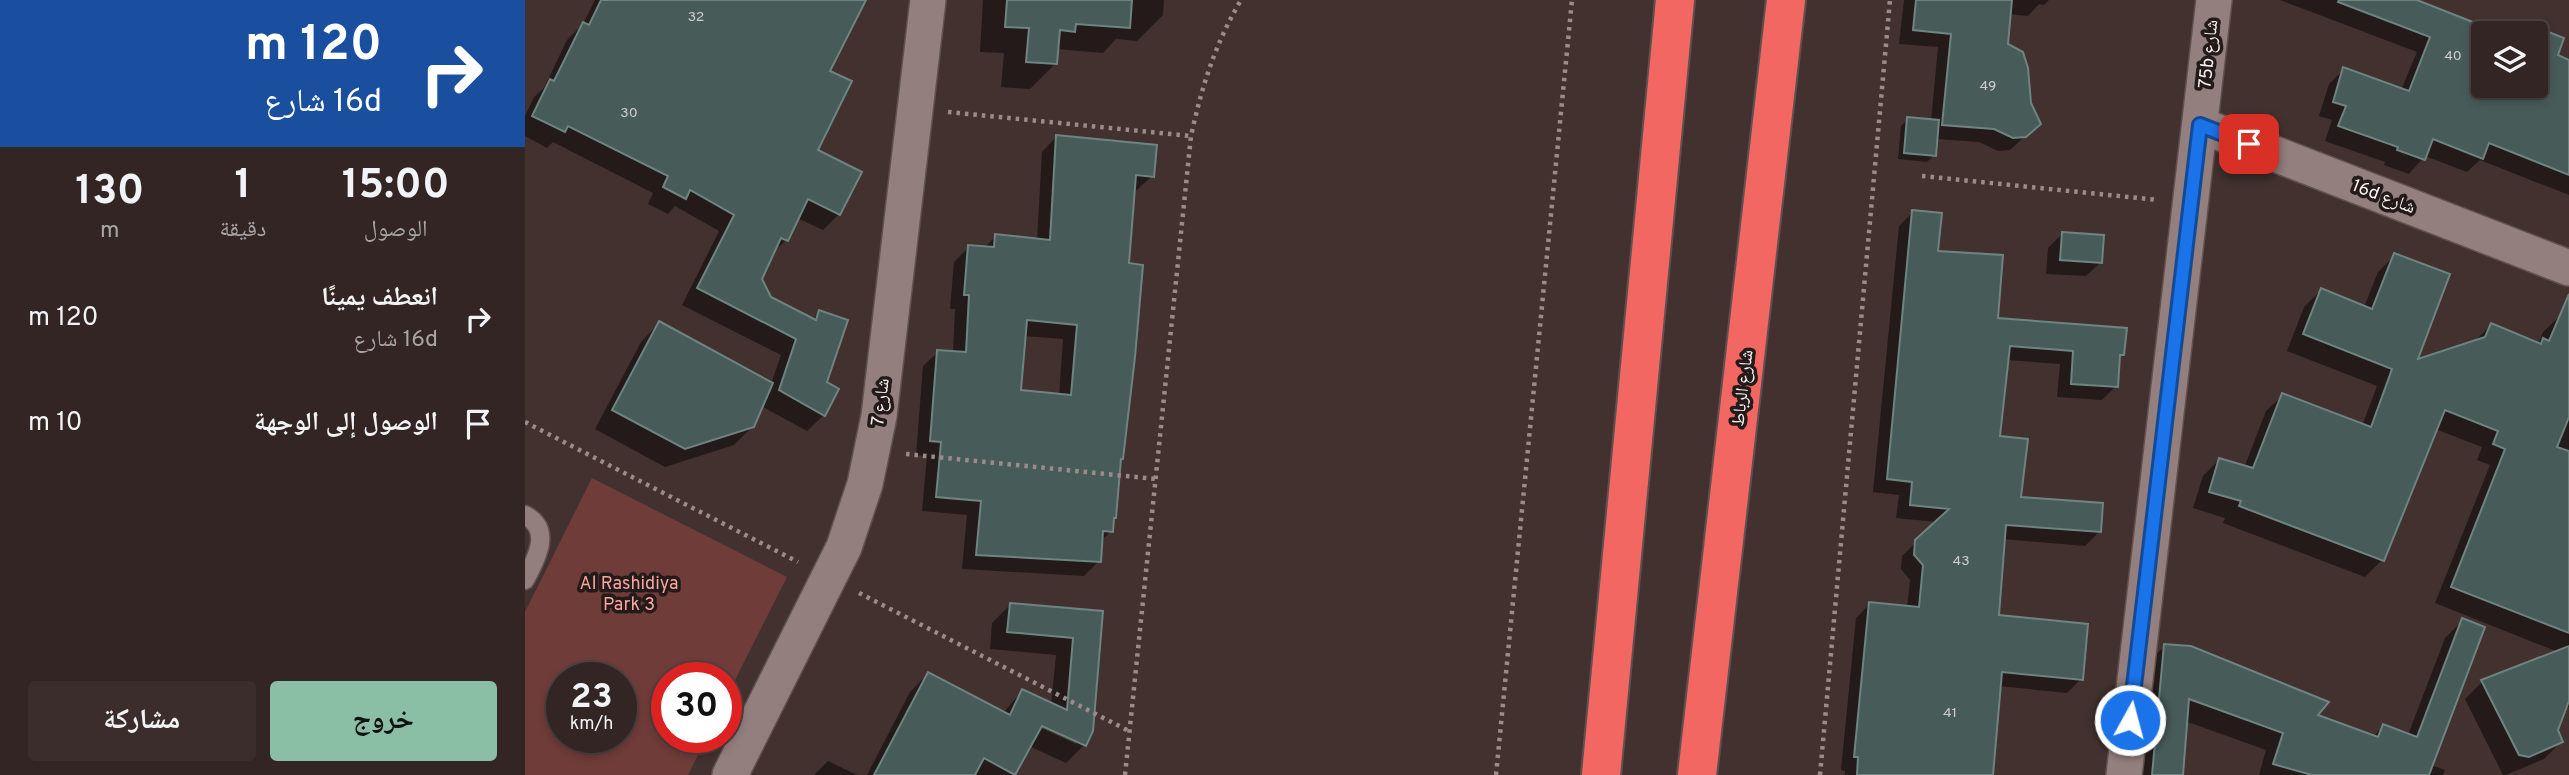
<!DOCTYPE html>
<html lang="ar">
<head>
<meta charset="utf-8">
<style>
  body { margin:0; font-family:Overpass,"Noto Naskh Arabic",sans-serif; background:#3a2d2b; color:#f1f3f6; direction:rtl; height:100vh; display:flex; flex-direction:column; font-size:26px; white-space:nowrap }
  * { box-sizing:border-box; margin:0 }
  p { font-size:23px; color:#a8a5a6 }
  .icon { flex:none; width:38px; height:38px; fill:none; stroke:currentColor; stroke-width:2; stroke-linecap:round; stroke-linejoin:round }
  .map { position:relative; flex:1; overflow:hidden; direction:ltr }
  .side { display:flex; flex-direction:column; background:#322523; width:525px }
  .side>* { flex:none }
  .banner { background:#1a4fa0; color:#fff; overflow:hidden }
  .fabs { position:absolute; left:1946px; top:21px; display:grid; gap:14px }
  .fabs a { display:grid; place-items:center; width:77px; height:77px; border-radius:7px; background:#322523; box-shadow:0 4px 10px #0003,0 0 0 2px #4d4241; font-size:35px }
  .speed { position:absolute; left:21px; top:662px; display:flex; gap:14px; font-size:35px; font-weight:700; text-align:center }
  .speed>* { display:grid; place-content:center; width:91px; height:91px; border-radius:50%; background:#322523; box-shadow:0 4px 10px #0003,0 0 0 2px #4d4241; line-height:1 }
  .speed small { font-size:18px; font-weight:400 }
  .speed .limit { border:10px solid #d22; background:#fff; color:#111 }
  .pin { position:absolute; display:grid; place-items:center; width:60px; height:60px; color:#fff; margin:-30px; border-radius:14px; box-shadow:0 4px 10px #0006 }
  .me { position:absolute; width:77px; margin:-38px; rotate:7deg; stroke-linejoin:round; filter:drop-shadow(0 0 5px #0008) }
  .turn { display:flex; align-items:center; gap:24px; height:147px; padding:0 28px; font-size:32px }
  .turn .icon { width:91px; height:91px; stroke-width:2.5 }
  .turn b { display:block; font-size:49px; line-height:60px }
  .eta { display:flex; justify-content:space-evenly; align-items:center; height:119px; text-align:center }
  .eta b { font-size:42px; font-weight:700; line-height:49px }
  .button { display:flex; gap:14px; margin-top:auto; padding:14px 28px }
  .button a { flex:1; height:80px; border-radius:7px; background:#8abfa5; color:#111; font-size:28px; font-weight:700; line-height:80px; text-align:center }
  .button a+a { background:#3a2d2b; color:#f1f3f6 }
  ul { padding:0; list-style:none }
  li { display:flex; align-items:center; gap:21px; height:105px; padding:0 28px }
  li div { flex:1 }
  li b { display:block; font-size:26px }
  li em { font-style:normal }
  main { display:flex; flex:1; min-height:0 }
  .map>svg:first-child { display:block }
</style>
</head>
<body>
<main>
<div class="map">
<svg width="2044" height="775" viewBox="0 0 2044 775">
  <rect width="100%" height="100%" fill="#42312f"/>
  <path fill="#6f3c39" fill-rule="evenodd" d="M67 478 262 577 201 698V677H142V737H182L163 775H0V612ZM37 677H96V737H37Z"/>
  <g fill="#0007" fill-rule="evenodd">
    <polygon points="70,0 339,0 303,71 291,150 314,214 298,230 272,218 261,240 246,255 235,279 245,298 287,320 295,312 300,383 299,415 282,431 236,406 228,426 209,445 140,467 70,429 116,342 134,323 246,384 256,355 157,305 194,231 150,206 143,214 123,204 128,193 28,142 22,148 0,136 0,116 9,97 19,88 42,40 58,24"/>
    <polygon points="458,0 639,0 638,15 612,41 591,39 578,53 531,49 531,63 505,89 476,87 479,53 455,52"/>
    <polygon points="1379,0 1524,0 1519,5 1514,4 1503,16 1484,14 1481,45 1514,123 1485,150 1473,151 1454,142 1411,139 1409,155 1402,162 1373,159 1376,126 1383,119 1406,121 1413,47 1374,44"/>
    <polygon points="1755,0 1892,0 1973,33 1958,33 1958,86 2011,86 2011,33 2006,33 2011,29 2037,39 2027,65 2044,72 2044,195 1955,160 1942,172 1900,156 1884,174 1859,165 1860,162 1800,141 1807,120 1794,116 1804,84 1819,69 1876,90 1892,52"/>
    <path d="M531 137 627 176 612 190H608L586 531 575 542 574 561 559 576 437 569 442 515 397 511 402 456 391 455 398 366 413 352 428 353 430 309H425L429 262 444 247 459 248 471 236 512 240 517 152ZM499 336 538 339 534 396 494 392Z"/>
    <polygon points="1388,212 1412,252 1471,320 1597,354 1593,358 1591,386 1577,400 1532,397 1535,364 1482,360 1473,438 1495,498 1574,532 1560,546 1478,539 1472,617 1556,679 1542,693 1474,686 1467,775 1320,775 1320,771 1316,770 1331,618 1345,604 1382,608 1385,580 1376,569 1377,556 1412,522 1371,518 1374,495 1348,492 1374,226"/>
    <polygon points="1537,234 1576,262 1561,276 1521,274 1523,248"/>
    <polygon points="1870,255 1891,361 1949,342 1966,325 2013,345 2018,332 2035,316 2044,319 2044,707 2039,709 2031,730 2036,742 2019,759 1981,775 1978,775 1940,699 1957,682 2033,652 1910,603 1965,465 1952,460 1957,447 1910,429 1857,560 1840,577 1698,523 1700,518 1668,508 1678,476 1694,460 1719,468 1741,411 1758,395 1837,426 1852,386 1762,351 1779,307 1796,290 1839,307 1853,272"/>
    <path d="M485 605 576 613 566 730 559 745 541 763 504 746 488 775H342L385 692 403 674 478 713 497 691 526 705 531 655 465 649 467 623ZM516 724 551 740V744L514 727Z"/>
    <polygon points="1938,620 1906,765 1920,770 1918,775 1734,775 1741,750 1660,721 1656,775 1612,775 1622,663 1640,646 1790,716 1848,737 1858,726 1883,735 1920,638"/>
    <polygon points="303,761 332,775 289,775"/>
  </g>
  <g fill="#475b59" stroke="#6e8481" stroke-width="2" fill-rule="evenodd">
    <polygon points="76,0 341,0 305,71 327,81 293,150 337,172 315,215 283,199 263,241 256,238 237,279 246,297 291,320 294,310 323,320 302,382 314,389 300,416 254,390 271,339 172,288 209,215 165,190 161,199 138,187 143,176 43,126 40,132 7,116 25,79 29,81 58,22 64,25"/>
    <polygon points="482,0 607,0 605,28 551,24 550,32 535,30 532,64 501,62 504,28 480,27"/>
    <polygon points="1391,0 1487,0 1483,44 1498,52 1503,68 1506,103 1516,124 1501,137 1488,138 1469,129 1417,125 1426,34 1388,30"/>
    <polygon points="1814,0 1892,0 1958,26 1958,86 2011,86 2011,27 2039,38 2033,55 2044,60 2044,175 1964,143 1958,159 1908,139 1900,160 1872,150 1873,147 1813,126 1821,106 1808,102 1818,67 1884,91 1905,37 1813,2"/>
    <polygon points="1382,117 1414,120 1411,156 1379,153"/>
    <path d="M531 135 632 145 629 177 611 175 604 263 618 265 610 357 598 459H596L591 518H589L588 532 578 531 576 562 451 555 456 501 411 497 416 442 405 441 412 350 441 352 444 295H439L443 245 469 247 470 234 525 240ZM502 320 552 325 546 395 496 390Z"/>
    <polygon points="1387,210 1417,213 1413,251 1478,255 1473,318 1602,328 1599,355 1595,355 1593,387 1546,384 1548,351 1485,346 1475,436 1503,439 1496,497 1578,503 1576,532 1481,525 1474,615 1563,624 1558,680 1477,672 1468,775 1332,775 1333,757 1329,757 1344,602 1394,607 1398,565 1389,555 1390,540 1424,509 1385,505 1387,482 1362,479"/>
    <polygon points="1537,232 1579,235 1577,263 1535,260"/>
    <polygon points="1869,253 1925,274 1893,359 1960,337 1966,323 2016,344 2018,338 2024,341 2044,294 2044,417 2032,447 2044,451 2044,633 1926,587 1980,449 1968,444 1973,431 1920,410 1859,561 1714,506 1716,501 1684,492 1694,458 1728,468 1757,393 1846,427 1867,369 1778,334 1796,288 1847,309"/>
    <polygon points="134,321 248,383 229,427 160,449 87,410"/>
    <polygon points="485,603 578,611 568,731 561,746 517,726 490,775 459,758 450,775 349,775 403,672 485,715 497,689 542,710 548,638 482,632"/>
    <polygon points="1937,618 1960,627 1904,775 1787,775 1748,764 1758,733 1664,699 1658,775 1627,775 1639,644 1666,646 1804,702 1793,715 1853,737 1858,724 1892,737"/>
    <polygon points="2044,646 2044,701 2033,730 2038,742 2004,757 1994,755 1956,680"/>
  </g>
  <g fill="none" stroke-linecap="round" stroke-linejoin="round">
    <g stroke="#605150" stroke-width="21">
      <path id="service" d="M0 515C28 530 11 559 0 580"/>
    </g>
    <g stroke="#605150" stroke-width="38">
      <g id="minor">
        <polyline points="1675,125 2044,268"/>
        <polyline points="205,775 319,547 340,484 354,416 403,0"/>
        <polyline points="1599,775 1689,0"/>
      </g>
    </g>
    <g stroke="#605150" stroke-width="42">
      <g id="motorway">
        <polyline points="1076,775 1150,0"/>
        <polyline points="1172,775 1261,0"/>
      </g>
    </g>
    <g stroke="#9b8c8a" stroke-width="4.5" stroke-dasharray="3.5 5" stroke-linecap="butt">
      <polyline points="423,112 666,136"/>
      <polyline points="1397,176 1633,200"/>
      <polyline points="0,422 273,562"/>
      <polyline points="381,454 631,479"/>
      <polyline points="334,593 604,731"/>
      <path d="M600 775 666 136C677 86 690 44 716 0"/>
      <polyline points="971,775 1047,0"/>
      <polyline points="1295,775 1365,0"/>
    </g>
    <use href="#service" stroke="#937f7d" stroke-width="18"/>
    <use href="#minor" stroke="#937f7d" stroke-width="35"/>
    <use href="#motorway" stroke="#f36763" stroke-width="38"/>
  </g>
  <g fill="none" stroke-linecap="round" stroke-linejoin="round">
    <g stroke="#114b97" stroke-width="18">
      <polyline id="route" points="1605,720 1675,125 1724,144"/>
    </g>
    <use href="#route" stroke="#1a73e8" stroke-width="12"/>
  </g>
  <g text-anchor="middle" stroke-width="7" stroke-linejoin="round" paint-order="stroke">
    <g font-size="14" fill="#d0cccb">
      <text x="171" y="21">32</text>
      <text x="1928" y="60">40</text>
      <text x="1463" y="90">49</text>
      <text x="104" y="117">30</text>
      <text x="1436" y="565">43</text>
      <text x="1425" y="717">41</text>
    </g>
    <g font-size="18" fill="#fef2f1" stroke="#231b1a">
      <text transform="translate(1683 54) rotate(-84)" y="6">75b شارع</text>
      <text transform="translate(1859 196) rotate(21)" y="6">16d شارع</text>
      <text transform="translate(1217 388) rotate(-83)" y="6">شارع الرباط</text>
      <text transform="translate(355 402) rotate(-83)" y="6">شارع 7</text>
    </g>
    <g font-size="18" fill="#fca59e" stroke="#231b1a">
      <text x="104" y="589">Al Rashidiya<tspan x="104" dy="21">Park 3</tspan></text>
    </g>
  </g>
</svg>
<div class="fabs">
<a><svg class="icon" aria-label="layers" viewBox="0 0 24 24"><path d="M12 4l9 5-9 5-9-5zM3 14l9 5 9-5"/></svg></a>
</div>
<div class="speed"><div>23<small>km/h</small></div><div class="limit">30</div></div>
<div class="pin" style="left:1724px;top:144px;background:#d93025"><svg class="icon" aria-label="arrive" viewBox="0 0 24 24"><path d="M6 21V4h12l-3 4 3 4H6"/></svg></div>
<svg class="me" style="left:1605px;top:720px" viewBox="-20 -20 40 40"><circle r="17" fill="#1a73e8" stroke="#fff" stroke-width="3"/><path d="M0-11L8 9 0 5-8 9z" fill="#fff"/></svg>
</div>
<section class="side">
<div class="banner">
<div class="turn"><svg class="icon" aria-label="right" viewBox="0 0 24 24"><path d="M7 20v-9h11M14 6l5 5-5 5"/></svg><div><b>120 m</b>16d شارع</div></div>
</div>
<div class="eta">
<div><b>15:00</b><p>الوصول</p></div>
<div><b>1</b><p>دقيقة</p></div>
<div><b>130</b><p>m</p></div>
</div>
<ul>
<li><svg class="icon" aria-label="right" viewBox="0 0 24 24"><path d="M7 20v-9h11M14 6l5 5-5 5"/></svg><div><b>انعطف يمينًا</b><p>16d شارع</p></div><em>120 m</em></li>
<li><svg class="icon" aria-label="arrive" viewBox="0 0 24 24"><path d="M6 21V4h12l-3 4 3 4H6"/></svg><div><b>الوصول إلى الوجهة</b></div><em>10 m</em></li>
</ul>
<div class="button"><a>خروج</a><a>مشاركة</a></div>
</section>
</main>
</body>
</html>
